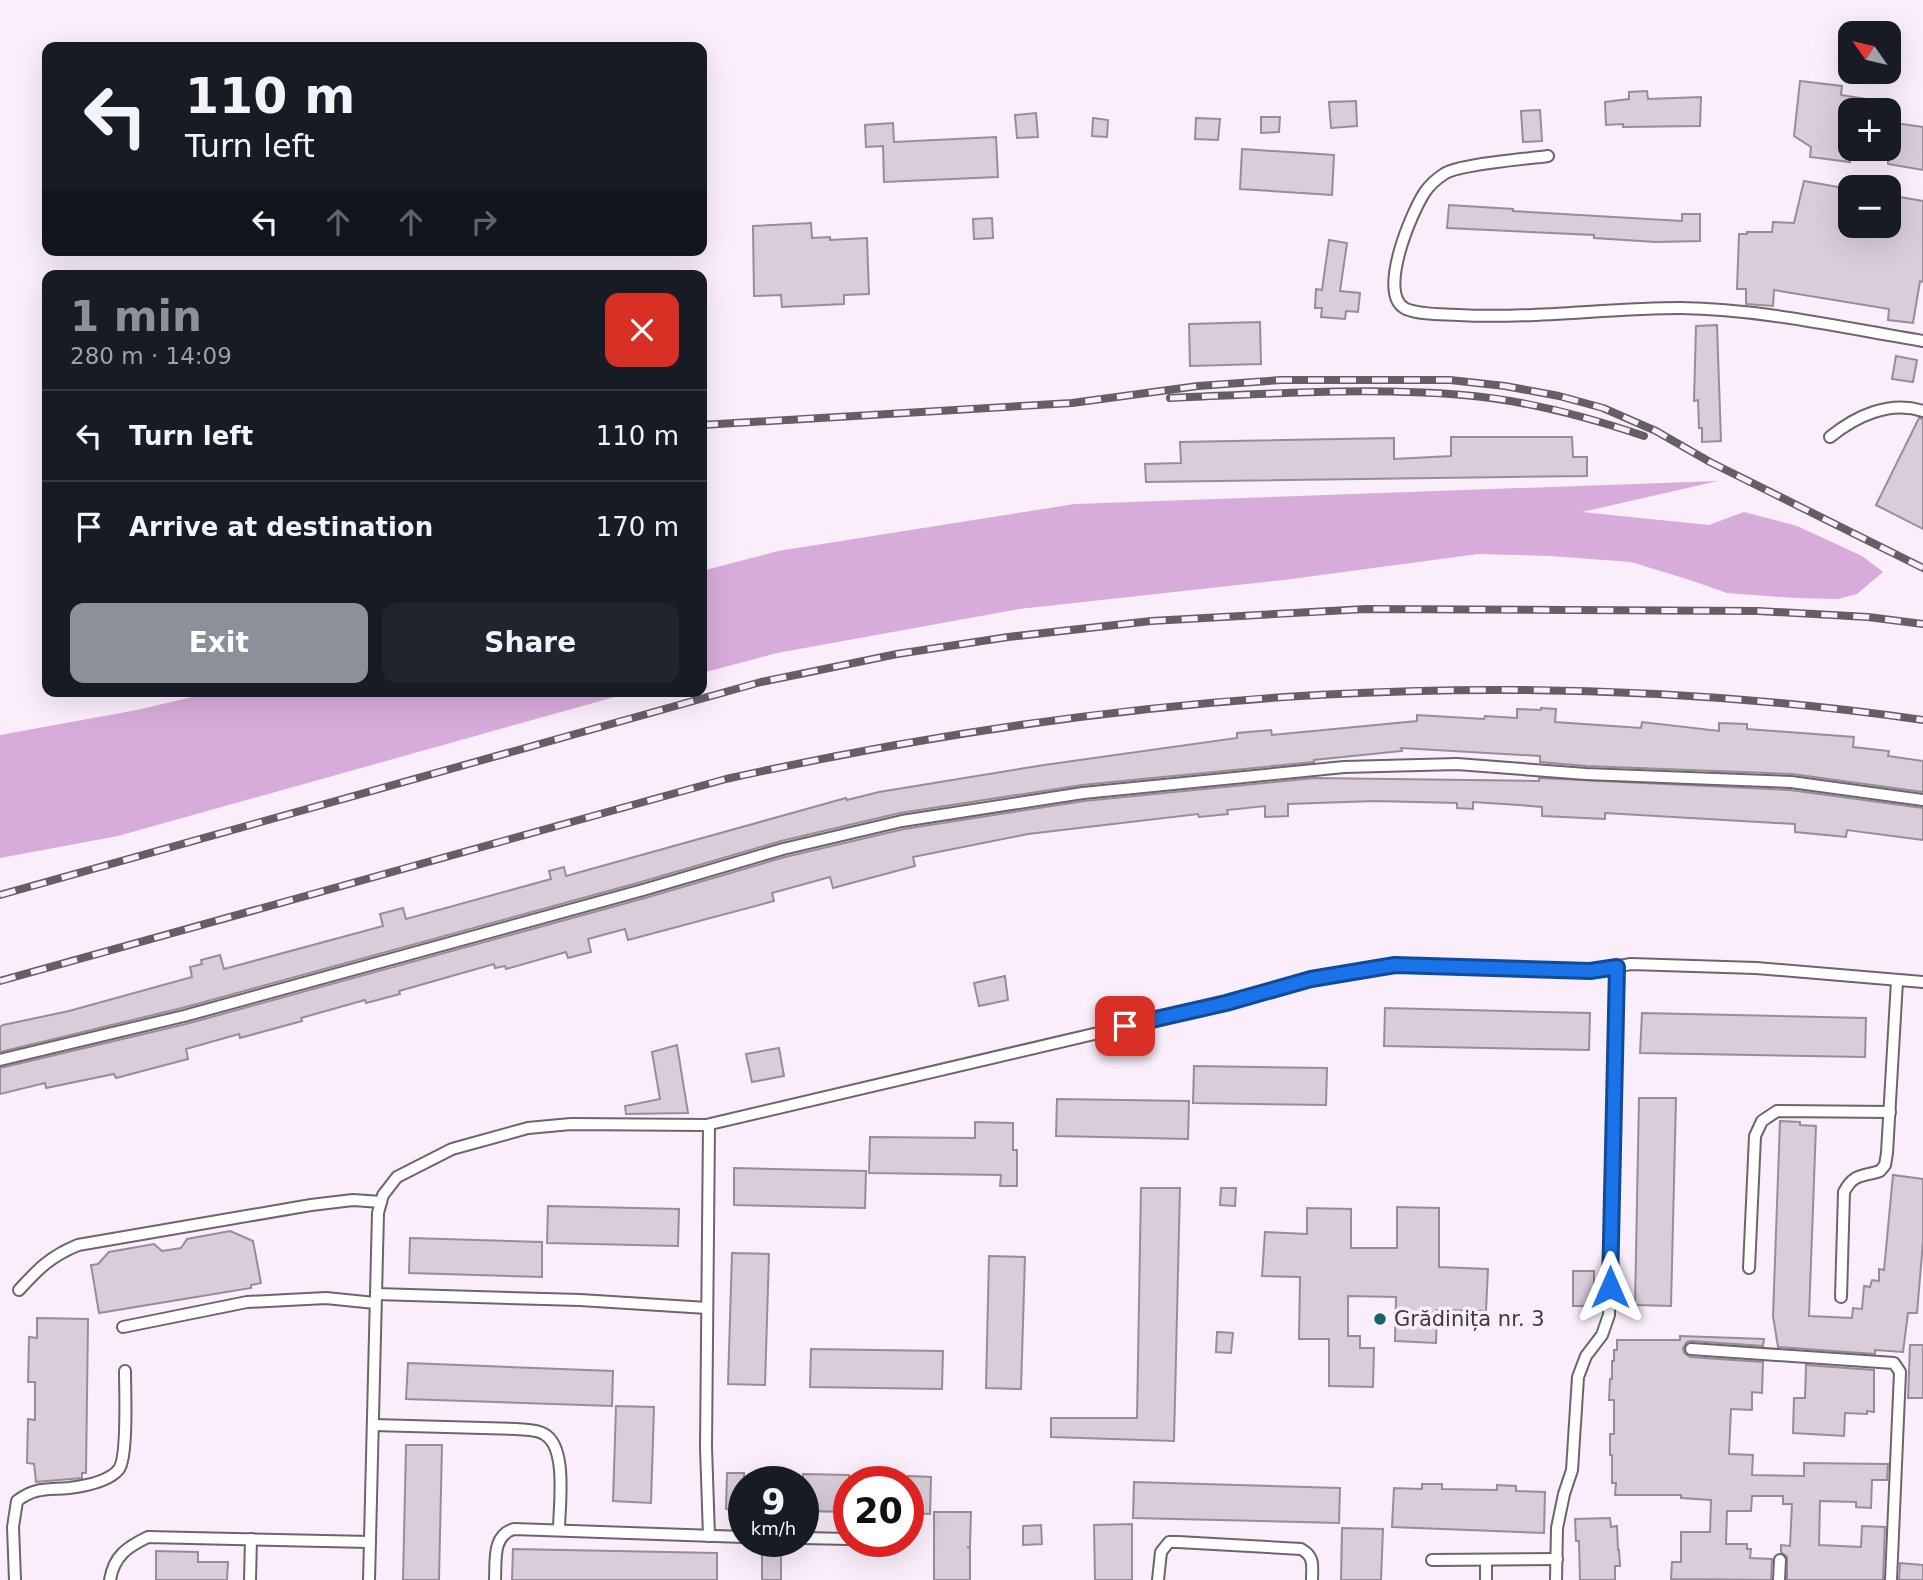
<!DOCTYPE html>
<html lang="en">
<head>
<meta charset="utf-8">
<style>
  body { margin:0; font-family:"DejaVu Sans",sans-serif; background:#20242c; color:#f1f3f6; height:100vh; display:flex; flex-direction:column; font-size:26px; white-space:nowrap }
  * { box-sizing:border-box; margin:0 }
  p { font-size:23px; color:#9ea1a6 }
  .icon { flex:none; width:38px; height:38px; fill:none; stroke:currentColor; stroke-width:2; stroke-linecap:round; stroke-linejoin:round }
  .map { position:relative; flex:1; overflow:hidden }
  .sheet { position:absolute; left:42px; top:270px; width:665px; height:427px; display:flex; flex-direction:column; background:#171b24; border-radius:14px; box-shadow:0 7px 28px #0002 }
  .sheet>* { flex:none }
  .guide { position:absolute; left:42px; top:42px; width:665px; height:214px; border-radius:14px; box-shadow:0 7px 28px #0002; background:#171b24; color:#f1f3f6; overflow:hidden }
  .needle { width:46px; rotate:304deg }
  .fabs { position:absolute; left:1838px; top:21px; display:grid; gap:14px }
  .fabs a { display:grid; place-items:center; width:63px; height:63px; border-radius:14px; background:#171b24; box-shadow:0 7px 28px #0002; font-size:35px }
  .speed { position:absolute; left:728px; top:1466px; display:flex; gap:14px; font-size:35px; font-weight:700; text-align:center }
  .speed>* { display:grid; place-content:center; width:91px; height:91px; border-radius:50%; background:#171b24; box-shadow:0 7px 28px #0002; line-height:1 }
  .speed small { font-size:18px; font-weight:400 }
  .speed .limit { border:10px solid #d22; background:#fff; color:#111 }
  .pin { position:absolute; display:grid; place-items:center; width:60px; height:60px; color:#fff; margin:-30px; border-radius:14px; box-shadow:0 4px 10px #0006 }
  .me { position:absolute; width:77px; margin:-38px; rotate:0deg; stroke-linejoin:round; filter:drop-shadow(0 0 5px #0008) }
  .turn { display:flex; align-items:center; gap:24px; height:147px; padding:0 28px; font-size:32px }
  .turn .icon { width:91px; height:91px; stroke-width:2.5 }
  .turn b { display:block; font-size:49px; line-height:60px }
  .lanes { display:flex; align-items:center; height:66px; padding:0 28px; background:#0003; justify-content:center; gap:35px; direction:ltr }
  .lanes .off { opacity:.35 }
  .round { display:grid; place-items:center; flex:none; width:74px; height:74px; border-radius:14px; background:#20242c }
  .summary { display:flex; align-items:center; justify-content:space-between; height:119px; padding:0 28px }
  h1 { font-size:42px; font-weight:700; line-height:52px; color:#8c9099 }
  .cta { display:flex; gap:14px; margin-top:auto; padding:14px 28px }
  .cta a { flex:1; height:80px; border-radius:14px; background:#8c9099; color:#fff; font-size:28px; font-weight:700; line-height:80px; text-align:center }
  .cta a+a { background:#20242c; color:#f1f3f6 }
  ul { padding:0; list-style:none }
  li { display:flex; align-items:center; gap:21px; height:91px; padding:0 28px; border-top:2px solid #363941 }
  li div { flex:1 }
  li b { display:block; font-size:26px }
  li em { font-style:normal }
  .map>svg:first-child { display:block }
</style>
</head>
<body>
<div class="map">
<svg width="1923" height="1580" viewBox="0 0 1923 1580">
  <rect width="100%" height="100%" fill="#f9eefa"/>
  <g fill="#d7acda">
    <polygon points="1718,481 1582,512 1709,525 1744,512 1797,526 1862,556 1883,572 1857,594 1838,599 1795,598 1727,593 1690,580 1631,562 1550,556 1478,554 1284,580 1019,609 777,653 702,673 702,571 778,551 1075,504"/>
    <polygon points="218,691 636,691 118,836 0,858 0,735 137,710"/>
  </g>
  <g fill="#d8cdd9" stroke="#978d98" stroke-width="2">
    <polygon points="1800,81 1842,86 1841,95 1880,101 1879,110 1850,110 1850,162 1810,157 1811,147 1794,136"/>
    <polygon points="1647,91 1648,99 1701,97 1700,126 1623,127 1623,124 1606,125 1605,102 1629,99 1629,92"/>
    <polygon points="1356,101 1357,126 1331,128 1329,102"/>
    <polygon points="1540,110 1542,141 1523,142 1521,111"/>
    <polygon points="1036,113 1038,137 1017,138 1015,115"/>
    <polygon points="1261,117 1280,117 1279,132 1261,133"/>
    <polygon points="1093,118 1108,120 1107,137 1092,136"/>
    <polygon points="1196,118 1220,119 1218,140 1195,139"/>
    <polygon points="1888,122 1923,127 1923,170 1888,164"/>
    <polygon points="893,123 894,142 996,137 998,177 884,182 883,146 866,147 865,125"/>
    <polygon points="1242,149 1334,155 1332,195 1240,189"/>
    <polygon points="1804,181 1850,189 1850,226 1888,226 1888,195 1923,201 1923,282 1920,281 1913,323 1888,320 1889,309 1774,290 1773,306 1746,304 1746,289 1737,289 1739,234 1747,234 1747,232 1772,232 1773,222 1794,223"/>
    <polygon points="1449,205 1513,209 1513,211 1682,221 1682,214 1700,214 1700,241 1656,242 1594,238 1594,235 1447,228"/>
    <polygon points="992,218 993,238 974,239 973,219"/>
    <polygon points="811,223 812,238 830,237 830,240 867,238 869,294 844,295 844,304 782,307 781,295 754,296 753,226"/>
    <polygon points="1329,240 1347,243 1340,291 1360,293 1358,312 1346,311 1345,319 1321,317 1322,308 1315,308 1316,289 1322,290"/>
    <polygon points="1260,322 1261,364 1190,366 1189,324"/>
    <polygon points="1717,325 1721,441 1702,442 1702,428 1699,428 1698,400 1694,401 1696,326"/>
    <polygon points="1896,356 1917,360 1913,382 1892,379"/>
    <polygon points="1919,418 1923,419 1923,529 1876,505"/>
    <polygon points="1451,437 1572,437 1573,457 1587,457 1587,476 1146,482 1145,464 1181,463 1180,442 1394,438 1394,459 1451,456"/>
    <polygon points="1541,708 1556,709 1555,722 1641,728 1642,722 1719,731 1719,723 1747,724 1747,729 1854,737 1853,747 1889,751 1888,756 1923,761 1923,792 1792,774 1586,766 1540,762 1540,756 1401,748 1402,751 1314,760 1314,762 1082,785 900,813 781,841 641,882 182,1008 0,1052 0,1027 3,1025 69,1011 192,977 190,967 202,964 201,960 220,955 224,969 383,926 380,914 403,908 406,919 551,879 549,871 564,867 566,876 846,798 847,800 879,792 1044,765 1237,738 1237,733 1271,730 1272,735 1417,721 1417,715 1484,719 1485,716 1517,718 1517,709 1541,710"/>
    <polygon points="1314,778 1539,781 1539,778 1790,790 1923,808 1923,840 1847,830 1846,837 1795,832 1795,824 1605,813 1605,819 1542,816 1542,807 1519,805 1473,802 1473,809 1457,808 1457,803 1375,801 1288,804 1288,816 1265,817 1265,806 1227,810 1228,814 1199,817 1198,814 1028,834 913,857 915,866 833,888 830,877 772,893 774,901 628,940 625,929 588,939 591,952 568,958 566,952 506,969 505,966 495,968 494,964 399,991 400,994 366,1003 365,1000 301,1018 302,1021 240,1038 239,1034 186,1049 188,1059 116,1078 114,1074 46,1088 45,1083 0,1094 0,1068 186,1024 645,898 785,857 904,829 1084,801"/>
    <polygon points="1005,976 1008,1000 979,1006 974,983"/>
    <polygon points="1385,1008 1590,1013 1589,1050 1384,1046"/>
    <polygon points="1642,1013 1866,1018 1865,1057 1640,1053"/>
    <polygon points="677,1045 688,1113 626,1114 625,1106 660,1099 652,1052"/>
    <polygon points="779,1048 784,1076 752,1082 746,1054"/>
    <polygon points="1194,1066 1327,1068 1326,1105 1193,1103"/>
    <polygon points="1639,1098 1676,1098 1671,1306 1635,1305"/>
    <polygon points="1057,1099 1189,1101 1188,1139 1056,1136"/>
    <polygon points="1780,1121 1800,1122 1800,1125 1816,1126 1809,1316 1852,1318 1853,1308 1862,1309 1864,1286 1870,1287 1872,1280 1879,1281 1879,1269 1884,1270 1893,1175 1923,1179 1923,1242 1917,1313 1908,1313 1903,1352 1875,1350 1875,1354 1778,1347 1773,1316"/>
    <polygon points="975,1122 1013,1123 1013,1150 1017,1150 1017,1186 1000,1186 1001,1175 869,1173 870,1137 975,1138"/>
    <polygon points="734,1168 866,1171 865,1208 734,1205"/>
    <polygon points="1141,1188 1180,1188 1174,1441 1051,1437 1051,1418 1137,1418"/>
    <polygon points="1221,1188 1236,1188 1235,1206 1220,1205"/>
    <polygon points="548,1206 679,1209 678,1246 547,1243"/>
    <polygon points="1397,1207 1439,1208 1439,1267 1488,1269 1486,1311 1437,1310 1436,1343 1395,1341 1396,1297 1348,1296 1348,1336 1360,1336 1360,1348 1374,1348 1373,1387 1329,1386 1329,1339 1299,1339 1300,1277 1262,1276 1265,1232 1307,1234 1307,1208 1351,1209 1351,1248 1397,1248"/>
    <polygon points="230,1231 253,1241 261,1283 251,1285 251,1288 99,1313 91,1265 98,1264 109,1252 154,1244 162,1251 181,1248 187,1239"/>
    <polygon points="410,1238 542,1242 542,1277 409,1273"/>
    <polygon points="732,1253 769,1254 765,1385 728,1384"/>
    <polygon points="989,1256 1025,1257 1021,1389 986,1388"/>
    <rect x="1573" y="1271" width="21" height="35"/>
    <polygon points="37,1318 88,1319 86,1473 82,1473 82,1478 36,1482 34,1464 27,1463 28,1419 35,1420 35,1382 28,1382 29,1337 37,1338"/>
    <polygon points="1217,1332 1233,1333 1231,1353 1216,1352"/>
    <polygon points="1680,1336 1764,1339 1763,1346 1692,1341 1687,1342 1683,1348 1684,1353 1690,1357 1763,1362 1762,1393 1752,1392 1752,1410 1731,1409 1729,1454 1753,1455 1752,1475 1804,1476 1804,1463 1888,1464 1887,1480 1872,1480 1871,1508 1856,1507 1856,1502 1820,1501 1819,1545 1861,1547 1862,1526 1885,1527 1883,1580 1787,1580 1787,1557 1781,1552 1781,1545 1790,1546 1792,1504 1783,1504 1783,1496 1752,1496 1751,1511 1727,1511 1726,1544 1747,1544 1747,1549 1751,1549 1750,1558 1772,1559 1771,1580 1671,1579 1672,1562 1681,1562 1681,1532 1710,1532 1711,1500 1681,1498 1681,1495 1615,1495 1616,1483 1612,1483 1612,1455 1610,1455 1610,1434 1614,1434 1614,1400 1609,1400 1610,1379 1612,1379 1612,1361 1614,1361 1614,1350 1617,1350 1617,1340 1680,1340"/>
    <polygon points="1910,1345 1923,1345 1923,1398 1908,1398"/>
    <polygon points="811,1349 943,1351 942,1389 810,1387"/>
    <polygon points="408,1363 613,1371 612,1406 406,1399"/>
    <polygon points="1806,1365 1874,1370 1874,1412 1867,1411 1867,1414 1845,1413 1844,1436 1793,1433 1794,1398 1805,1398"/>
    <polygon points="616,1406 654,1407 651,1503 613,1501"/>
    <polygon points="406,1445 442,1445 439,1580 403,1580"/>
    <polygon points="727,1473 744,1473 744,1510 726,1509"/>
    <polygon points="803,1474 849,1475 849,1512 803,1511"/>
    <polygon points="908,1476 931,1477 930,1514 908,1513"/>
    <polygon points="1134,1482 1340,1488 1339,1523 1133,1518"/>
    <polygon points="1422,1484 1442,1484 1442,1489 1497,1490 1497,1485 1516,1486 1516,1491 1545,1492 1544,1533 1392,1527 1394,1488 1422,1489"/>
    <polygon points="934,1512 971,1512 970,1547 967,1547 970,1548 970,1580 934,1580"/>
    <polygon points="1610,1518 1611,1527 1617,1526 1618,1550 1619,1550 1620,1566 1615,1566 1615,1580 1580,1580 1579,1541 1576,1541 1575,1519"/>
    <polygon points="1132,1524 1132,1580 1095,1580 1094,1525"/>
    <polygon points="1041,1525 1042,1544 1023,1545 1023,1526"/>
    <polygon points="1342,1528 1383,1529 1381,1580 1341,1580"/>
    <polygon points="513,1549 717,1553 717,1580 512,1580"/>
    <polygon points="156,1551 198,1552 198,1562 228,1562 227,1580 156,1580"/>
    <polygon points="762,1553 781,1554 781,1580 762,1580"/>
    <polygon points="1900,1563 1923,1565 1923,1580 1899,1580"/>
  </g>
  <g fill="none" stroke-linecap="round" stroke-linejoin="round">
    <g stroke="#6d646e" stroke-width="14">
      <g id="lane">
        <path d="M1548 156C1527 159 1459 164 1444 174 1438 178 1429 186 1425 192 1412 211 1376 295 1406 309 1421 315 1442 314 1458 315 1533 319 1607 308 1681 308 1762 309 1844 328 1923 341"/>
        <path d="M1830 437C1856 416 1890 400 1923 411"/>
        <polyline points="0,1060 184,1016 643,890 783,849 902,821 1083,793 1344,767 1457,764 1586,774 1791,782 1923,800"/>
        <polyline points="1749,1268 1755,1136 1762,1121 1777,1111 1890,1112"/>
        <path d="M19 1290C38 1269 51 1256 78 1245L311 1205 353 1200 381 1202"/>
        <polyline points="376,1294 580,1300 707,1308"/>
        <path d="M1841 1297 1844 1192C1854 1173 1862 1177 1880 1171L1885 1165 1887 1153 1897 981"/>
        <polyline points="123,1327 247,1302 326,1298 375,1303"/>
        <polyline points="1691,1349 1894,1363 1900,1372 1891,1580"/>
        <path d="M373 1425 516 1429C525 1430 536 1429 544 1434 568 1447 559 1506 559 1530"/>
        <polyline points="709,1536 706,1447 709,1125"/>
        <polyline points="803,1538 849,1539"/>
        <polyline points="1432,1560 1557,1559"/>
        <path d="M15 1580 13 1527 17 1501C35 1487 47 1490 69 1488 85 1486 109 1482 119 1469 128 1456 125 1389 125 1371"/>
        <path d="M110 1580C114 1556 127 1547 148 1537L370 1542"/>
        <polyline points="250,1580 251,1539"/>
        <polyline points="369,1580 378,1213 383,1195 397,1177 452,1149 528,1128 571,1124 706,1125 1226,1003 1311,979 1395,965 1590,971 1631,964 1756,968 1923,982"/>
        <path d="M495 1580C496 1561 492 1535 514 1529L744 1537"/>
        <path d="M1158 1580 1161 1552 1169 1542H1178L1301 1549C1315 1557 1312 1565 1312 1580"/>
        <polyline points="1486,1580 1486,1560"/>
        <polyline points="1556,1580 1557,1528 1564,1494 1572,1470 1578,1377 1586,1356 1602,1335 1609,1315 1617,967"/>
        <polyline points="1779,1580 1780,1560"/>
      </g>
    </g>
    <use href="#lane" stroke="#fff" stroke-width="10"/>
    <g stroke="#645f65" stroke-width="8">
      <g id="rail">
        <path d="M1170 398C1267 394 1365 387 1463 395 1525 400 1585 416 1644 436"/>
        <polyline points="702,425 1072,403 1198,386 1281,380 1450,380 1505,386 1559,396 1603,408 1656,431 1710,462 1923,568"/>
        <polyline points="0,895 761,682 897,654 1008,637 1151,621 1366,609 1758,611 1868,617 1923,624"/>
        <path d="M0 981 726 779C1123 691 1519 662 1923 720"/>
      </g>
    </g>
    <use href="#rail" stroke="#f9eefa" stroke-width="5" stroke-dasharray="16" stroke-linecap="butt"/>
  </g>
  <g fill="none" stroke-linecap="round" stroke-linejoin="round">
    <g stroke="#114b97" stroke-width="18">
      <polyline id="route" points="1125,1026 1226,1003 1311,979 1395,965 1590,971 1617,967 1610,1287"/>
    </g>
    <use href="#route" stroke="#1a73e8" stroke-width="12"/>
  </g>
  <circle fill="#16646b" stroke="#f9eefa" stroke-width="2.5" cx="1380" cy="1319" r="7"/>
  <g text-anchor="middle" stroke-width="7" stroke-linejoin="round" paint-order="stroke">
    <g font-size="21" fill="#3d393d" stroke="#f9eefa" text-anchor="start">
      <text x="1394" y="1326">Grădinița nr. 3</text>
    </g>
  </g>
</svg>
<div class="fabs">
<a><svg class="needle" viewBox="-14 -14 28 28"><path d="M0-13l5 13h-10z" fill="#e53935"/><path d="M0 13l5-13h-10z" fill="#9ea1a6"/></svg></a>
<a>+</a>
<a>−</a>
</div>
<div class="speed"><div>9<small>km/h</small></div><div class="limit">20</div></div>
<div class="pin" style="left:1125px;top:1026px;background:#d93025"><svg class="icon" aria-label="arrive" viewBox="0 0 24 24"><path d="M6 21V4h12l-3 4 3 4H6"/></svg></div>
<svg class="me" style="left:1610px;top:1287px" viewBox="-20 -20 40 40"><path d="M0-17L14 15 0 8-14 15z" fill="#1a73e8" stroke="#fff" stroke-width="4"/></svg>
<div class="guide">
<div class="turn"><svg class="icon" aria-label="left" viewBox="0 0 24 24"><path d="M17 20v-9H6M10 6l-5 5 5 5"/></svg><div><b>110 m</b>Turn left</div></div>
<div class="lanes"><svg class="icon" aria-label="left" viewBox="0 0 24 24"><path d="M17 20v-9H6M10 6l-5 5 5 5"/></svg><svg class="icon off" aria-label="ahead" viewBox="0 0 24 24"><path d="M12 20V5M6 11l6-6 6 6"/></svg><svg class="icon off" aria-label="ahead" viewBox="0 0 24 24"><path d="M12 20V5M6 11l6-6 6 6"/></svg><svg class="icon off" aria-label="right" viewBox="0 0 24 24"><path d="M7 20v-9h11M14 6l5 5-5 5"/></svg></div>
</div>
<section class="sheet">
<div class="summary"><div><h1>1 min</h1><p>280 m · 14:09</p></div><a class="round" style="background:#d93025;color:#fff"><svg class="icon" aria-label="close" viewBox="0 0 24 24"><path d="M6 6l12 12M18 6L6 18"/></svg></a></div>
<ul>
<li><svg class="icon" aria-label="left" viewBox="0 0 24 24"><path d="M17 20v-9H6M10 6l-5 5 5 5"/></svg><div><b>Turn left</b></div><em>110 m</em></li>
<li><svg class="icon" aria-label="arrive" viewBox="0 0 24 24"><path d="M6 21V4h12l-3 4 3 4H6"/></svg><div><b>Arrive at destination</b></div><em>170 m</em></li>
</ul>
<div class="cta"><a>Exit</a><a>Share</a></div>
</section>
</div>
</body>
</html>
